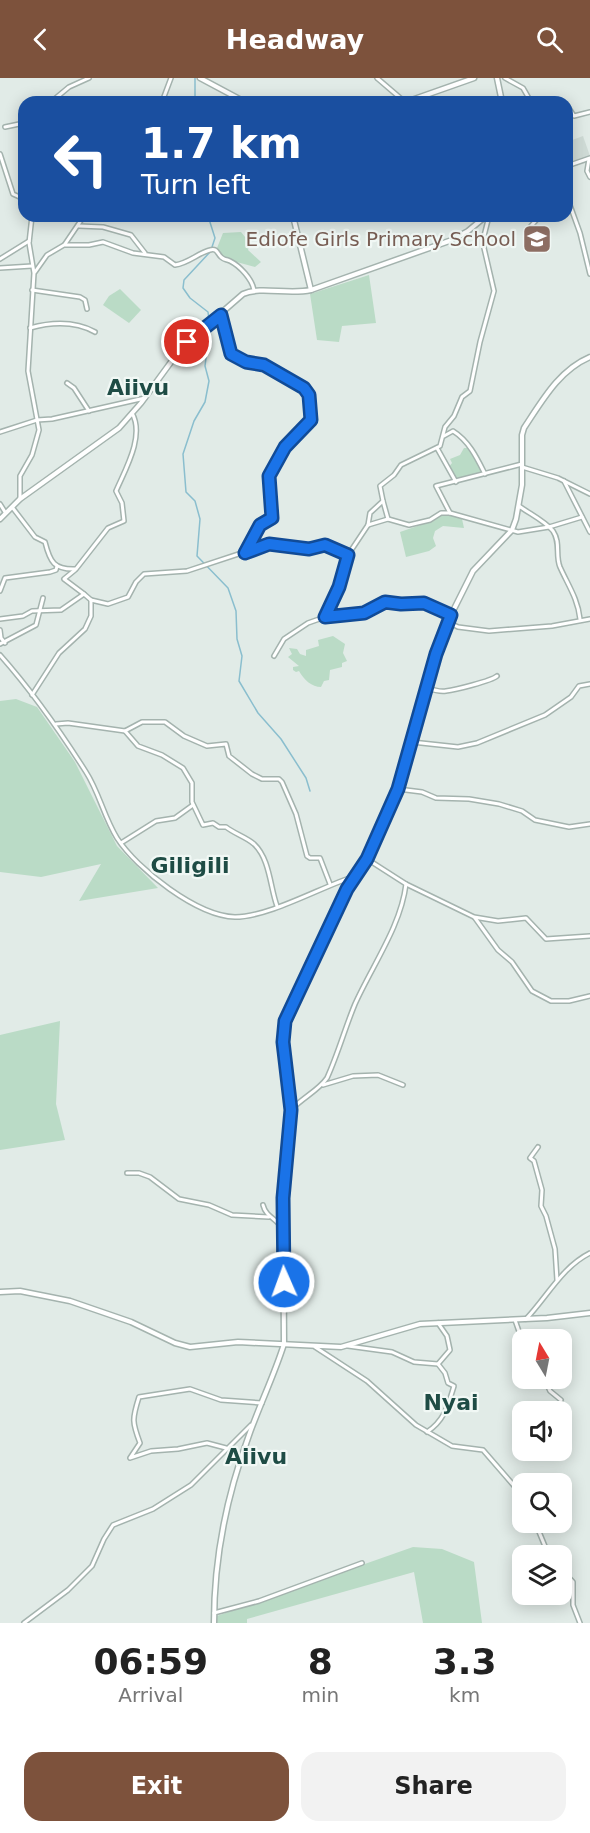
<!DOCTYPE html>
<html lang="en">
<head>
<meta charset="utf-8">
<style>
  body { margin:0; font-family:"DejaVu Sans",sans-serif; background:#f2f2f2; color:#222; height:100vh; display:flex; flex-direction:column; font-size:22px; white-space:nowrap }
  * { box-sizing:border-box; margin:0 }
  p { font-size:20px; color:#767676 }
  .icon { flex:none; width:33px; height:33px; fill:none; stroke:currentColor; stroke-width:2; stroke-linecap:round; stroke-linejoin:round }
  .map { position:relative; height:1545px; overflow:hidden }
  .drawer { display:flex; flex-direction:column; background:#fff; flex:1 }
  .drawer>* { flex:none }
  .banner { position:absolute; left:18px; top:18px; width:555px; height:126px; border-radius:18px; box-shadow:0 3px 15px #0003; background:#1a4fa0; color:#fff; overflow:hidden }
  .needle { width:39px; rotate:350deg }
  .controls { position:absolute; left:512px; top:1251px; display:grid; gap:12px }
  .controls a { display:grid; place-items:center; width:60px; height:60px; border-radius:12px; background:#fff; box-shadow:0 3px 15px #0003; font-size:30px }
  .pin { position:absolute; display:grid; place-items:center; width:51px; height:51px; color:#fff; margin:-26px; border:3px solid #fff; border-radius:50%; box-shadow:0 2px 6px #0007 }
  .me { position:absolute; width:66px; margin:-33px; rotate:358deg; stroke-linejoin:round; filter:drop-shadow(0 0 4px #0008) }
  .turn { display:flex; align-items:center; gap:21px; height:126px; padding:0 24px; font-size:27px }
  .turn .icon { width:78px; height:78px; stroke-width:2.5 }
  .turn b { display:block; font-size:42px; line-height:51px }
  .eta { display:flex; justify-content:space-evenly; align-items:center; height:102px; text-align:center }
  .eta b { font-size:36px; font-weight:800; line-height:42px }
  .action { display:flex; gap:12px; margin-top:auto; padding:12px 24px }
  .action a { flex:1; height:69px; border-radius:18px; background:#7d523c; color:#fff; font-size:24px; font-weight:800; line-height:69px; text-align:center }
  .action a+a { background:#f2f2f2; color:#222 }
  header { display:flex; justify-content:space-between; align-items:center; height:78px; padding:0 24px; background:#7d523c; color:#fff; font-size:27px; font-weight:800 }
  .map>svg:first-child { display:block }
</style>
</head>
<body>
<header><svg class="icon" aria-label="back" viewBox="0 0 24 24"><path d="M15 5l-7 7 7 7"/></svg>Headway<svg class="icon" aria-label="search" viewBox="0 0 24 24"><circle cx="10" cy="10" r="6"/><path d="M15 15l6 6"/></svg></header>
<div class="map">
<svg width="590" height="1545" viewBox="0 0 590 1545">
  <rect width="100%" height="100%" fill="#e1ebe7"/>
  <polygon fill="#cfdbd6" points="583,58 590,78 567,87 567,64"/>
  <g fill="#badbc6">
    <polygon points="241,154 250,165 248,172 261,184 255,189 222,180 217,170 223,155"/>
    <polygon points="369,197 376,245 342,248 339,264 317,262 310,216"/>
    <polygon points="120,211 141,232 129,245 103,227 109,218"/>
    <polygon points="464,370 469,370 483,396 456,401 448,390 452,385 450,381 460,377"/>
    <polygon points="442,436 456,438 462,441 464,450 443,448 435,453 433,460 436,468 429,473 406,479 400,454 435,442 436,438"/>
    <path d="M333 558 345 566 343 575 347 583 342 585V589L330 592 329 602 324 603 321 609C312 609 304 602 299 593L296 594 293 592V589L299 588 288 579 292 576 289 570 297 571 300 576 306 578V572L319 568 318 562Z"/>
    <polygon points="16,621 37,629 75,684 117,768 158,810 79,823 101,786 41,799 0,794 0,623"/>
    <polygon points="60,943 56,1026 65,1062 0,1072 0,957"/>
    <polygon points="413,1469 442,1471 474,1484 482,1545 423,1545 414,1494 247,1541 247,1545 217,1545 217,1538"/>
  </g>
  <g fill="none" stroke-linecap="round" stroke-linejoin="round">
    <g stroke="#8abece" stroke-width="1.5">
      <polyline points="195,0 195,20 198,24"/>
      <polyline points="208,138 215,160 212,169"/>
      <polyline points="209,242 208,234 190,220 183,210 184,202 210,174"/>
      <polyline points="210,248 205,288 209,303 205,324 194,343 183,376 186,414 195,423 200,441 197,478 228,510 236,533 237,561 242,578 239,603 258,635 281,661 306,700 310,713"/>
    </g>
    <g stroke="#a4b3ae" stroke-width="6">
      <g id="minor">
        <polyline points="377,0 405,24"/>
        <polyline points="505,0 523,10 531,24"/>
        <polyline points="51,24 69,9 89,0"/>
        <polyline points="162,24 171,0"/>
        <polyline points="567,27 574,38 590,34"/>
        <polyline points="5,49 24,45"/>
        <polyline points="0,76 13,116 24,121"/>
        <polyline points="589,81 587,93 590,99"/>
        <polyline points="567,88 590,80"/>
        <polyline points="567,119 580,155 590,196"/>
        <polyline points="79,148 103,149 131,157 145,175"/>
        <polyline points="527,162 532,156 531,148 540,138"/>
        <polyline points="65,166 84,138"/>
        <polyline points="0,181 29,163"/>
        <polyline points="0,190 32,188"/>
        <path d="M35 194 47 177 64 167H89L103 164 133 175 164 179 175 187C189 185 198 175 210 172 217 170 217 175 221 179 226 183 224 180 230 183 240 188 252 201 254 212"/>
        <polyline points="32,212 80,219 85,222 87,231"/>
        <path d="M221 237 232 276C242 283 251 285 262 287 268 288 274 294 279 297 301 310 315 309 311 342 296 360 270 377 269 403 268 415 273 428 272 440L260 447 245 475"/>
        <path d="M30 250C52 244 75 243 95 254"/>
        <polyline points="67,305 74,310 89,333"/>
        <polyline points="0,354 37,342 52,341 145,320"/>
        <path d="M444 358 453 353C469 363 477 380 485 396"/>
        <polyline points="437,370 456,404"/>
        <polyline points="522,389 558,400 590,416"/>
        <polyline points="564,403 590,454"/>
        <polyline points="20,421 20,398 32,377 39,352 28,293 34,195 29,165 32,138"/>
        <polyline points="383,423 388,441"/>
        <polyline points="0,426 5,434"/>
        <path d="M519 428C530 436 545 443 553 453 561 465 555 477 560 489 568 507 578 521 580 541"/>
        <path d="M12 429 35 459 45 464C50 484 54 492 76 491L108 450 124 443 122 425 116 413C125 392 145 358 132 335"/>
        <polyline points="450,435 436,408 522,386"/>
        <polyline points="368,447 370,435 383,423 380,408 394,397 401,387 440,368 445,349 454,338 462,319 470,313 480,264 494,213 484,170 484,158 489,138"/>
        <polyline points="75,492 64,501 84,516"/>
        <polyline points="0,513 5,500 50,494 56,492 57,488"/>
        <polyline points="325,539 339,509 348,477 368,447 388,441 409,447 430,442 441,435 450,435 518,454 549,449 582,439"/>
        <polyline points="0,541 23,538 32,533 61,532 84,516 91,522"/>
        <polyline points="448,544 458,549 489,553 552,548 590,541"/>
        <polyline points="0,552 1,560 5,565"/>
        <polyline points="0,566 36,547 43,520"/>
        <path d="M0 577C32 613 60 653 86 694 99 714 104 739 117 760 137 791 197 838 235 839 269 839 321 809 355 798"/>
        <polyline points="274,578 284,561 308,545 325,539 364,535 381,524 424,525 451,537"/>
        <path d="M427 610C433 612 440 614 446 613 455 612 491 603 497 598"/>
        <polyline points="32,617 59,575 85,551 91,538 91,522 108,526 128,519 136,504 144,496 187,493 269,466 309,471 325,467 348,477"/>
        <polyline points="56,646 68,645 125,653 142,644 165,644 184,658 207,668 226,666 229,678 252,696 262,701 279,701 282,704 296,736 307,778 310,780 320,780 330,806"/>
        <path d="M125 653 138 668 162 677 183 690 192 705V724L203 747 213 745 219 749H226C235 756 246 759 254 766 270 781 270 809 277 828"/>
        <polyline points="412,664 458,669 477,665 545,637 571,619 579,608 590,606"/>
        <polyline points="398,711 422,714 436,720 469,721 499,726 522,733 535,742 569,749 590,746"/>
        <polyline points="121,765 156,743 175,740 193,727"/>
        <polyline points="406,806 474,839 498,843 526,840 546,861 590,858"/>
        <polyline points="475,840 498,872 512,884 532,913 551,923 569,923 590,918"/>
        <polyline points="323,1007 353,998 378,997 403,1007"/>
        <path d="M291 1032C302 1020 319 1012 327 1000 338 976 345 950 355 926 372 888 401 848 406 806L367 781"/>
        <polyline points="538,1069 530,1080 534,1083 542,1112 541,1128 546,1138 555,1171 557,1202"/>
        <polyline points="127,1095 139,1095 150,1099 179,1121 209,1127 232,1137 269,1139"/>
        <path d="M263 1127C266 1139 276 1140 282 1150"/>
        <path d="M526 1241C547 1219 562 1189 590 1175"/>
        <polyline points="515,1242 522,1262"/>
        <path d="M348 1268 392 1274 414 1284 438 1286 445 1295 448 1305 454 1308C448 1327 445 1342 427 1354"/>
        <polyline points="315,1269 367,1303 416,1347 452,1368 483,1372 522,1417"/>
        <polyline points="438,1286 450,1272 447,1258 438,1245"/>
        <polyline points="544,1300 550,1313 561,1322"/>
        <path d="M226 1370 207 1365 178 1371 151 1373 130 1380 140 1365C132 1344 132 1341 139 1319L190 1311 221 1322 262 1325"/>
        <polyline points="535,1444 549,1478"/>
        <polyline points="561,1491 573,1504 573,1527 580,1545"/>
        <polyline points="214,1535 259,1523 362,1485"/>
        <polyline points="24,1545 68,1512 92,1488 104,1461 113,1447 153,1431 191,1407 251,1347"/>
      </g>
    </g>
    <g stroke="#a4b3ae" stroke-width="7">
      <g id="tertiary">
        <polyline points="200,0 245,24"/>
        <polyline points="497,0 502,24"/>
        <polyline points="406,24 474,0"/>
        <polyline points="293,138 311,212"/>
        <path d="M0 441 20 421 119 350 141 325 182 269 243 216C261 208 288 217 311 212L452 162 468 153 486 138"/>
        <polyline points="0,1214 20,1213 70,1223 131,1244 175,1265 190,1269 238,1264 341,1269 420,1246 547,1240 590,1235"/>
        <path d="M214 1545C214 1482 226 1420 248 1360 259 1328 274 1298 284 1266L283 1120 291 1032 283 964 284 943 347 811 367 781 398 710 436 576 451 537 473 493 512 452 516 441 522 407V357L524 350C542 323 559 292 590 279"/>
      </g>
    </g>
    <use href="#minor" stroke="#fff" stroke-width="3"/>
    <use href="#tertiary" stroke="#fff" stroke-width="4"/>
  </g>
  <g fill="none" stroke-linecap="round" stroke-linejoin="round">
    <g stroke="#114b97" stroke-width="15">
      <polyline id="route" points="187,264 221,237 231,276 246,284 264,287 304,310 309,317 311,342 285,369 269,398 272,440 260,447 245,475 269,466 309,471 325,467 348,477 339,509 325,539 364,535 385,524 401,526 424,525 451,537 436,576 398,711 367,781 347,811 285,943 283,964 291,1032 283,1120 284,1204"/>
    </g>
    <use href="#route" stroke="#1a73e8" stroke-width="10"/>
  </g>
  <defs>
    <g id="school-square" transform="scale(1.5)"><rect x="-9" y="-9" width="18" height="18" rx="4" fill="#8d6e63" stroke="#f1f8f5"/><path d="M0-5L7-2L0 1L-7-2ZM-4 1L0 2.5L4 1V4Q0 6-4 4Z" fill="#fff"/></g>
  </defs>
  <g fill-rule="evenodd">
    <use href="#school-square" x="537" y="161"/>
  </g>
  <g text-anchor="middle" stroke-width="4.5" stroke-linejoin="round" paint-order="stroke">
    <g font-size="20" fill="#785e54" stroke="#f1f8f5" text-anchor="end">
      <text x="516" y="168">Ediofe Girls Primary School</text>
    </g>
    <g font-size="22" font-weight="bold" fill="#1e4c45" stroke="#f1f8f5">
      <text x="138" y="317">Aiivu</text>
      <text x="190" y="795">Giligili</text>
      <text x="451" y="1332">Nyai</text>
      <text x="256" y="1386">Aiivu</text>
    </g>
  </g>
</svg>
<div class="controls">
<a><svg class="needle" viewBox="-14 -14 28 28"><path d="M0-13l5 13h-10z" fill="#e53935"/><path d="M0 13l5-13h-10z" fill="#767676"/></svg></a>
<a><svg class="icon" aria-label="sound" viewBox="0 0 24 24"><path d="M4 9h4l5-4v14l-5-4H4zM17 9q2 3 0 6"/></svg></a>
<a><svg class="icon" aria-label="search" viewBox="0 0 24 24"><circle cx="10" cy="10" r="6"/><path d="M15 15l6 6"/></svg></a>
<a><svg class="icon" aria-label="layers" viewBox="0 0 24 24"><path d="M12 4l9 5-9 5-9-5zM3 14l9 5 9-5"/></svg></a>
</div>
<div class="pin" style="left:187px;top:264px;background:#d93025"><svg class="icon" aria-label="arrive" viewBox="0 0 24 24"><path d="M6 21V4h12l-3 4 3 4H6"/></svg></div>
<svg class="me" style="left:284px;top:1204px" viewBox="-20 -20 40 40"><circle r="17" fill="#1a73e8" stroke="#fff" stroke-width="3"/><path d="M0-11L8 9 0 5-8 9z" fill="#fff"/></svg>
<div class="banner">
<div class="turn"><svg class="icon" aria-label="left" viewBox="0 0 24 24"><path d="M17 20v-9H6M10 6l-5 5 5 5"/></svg><div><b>1.7 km</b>Turn left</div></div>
</div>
</div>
<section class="drawer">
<div class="eta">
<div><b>06:59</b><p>Arrival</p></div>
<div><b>8</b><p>min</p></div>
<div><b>3.3</b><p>km</p></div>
</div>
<div class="action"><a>Exit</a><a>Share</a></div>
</section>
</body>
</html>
